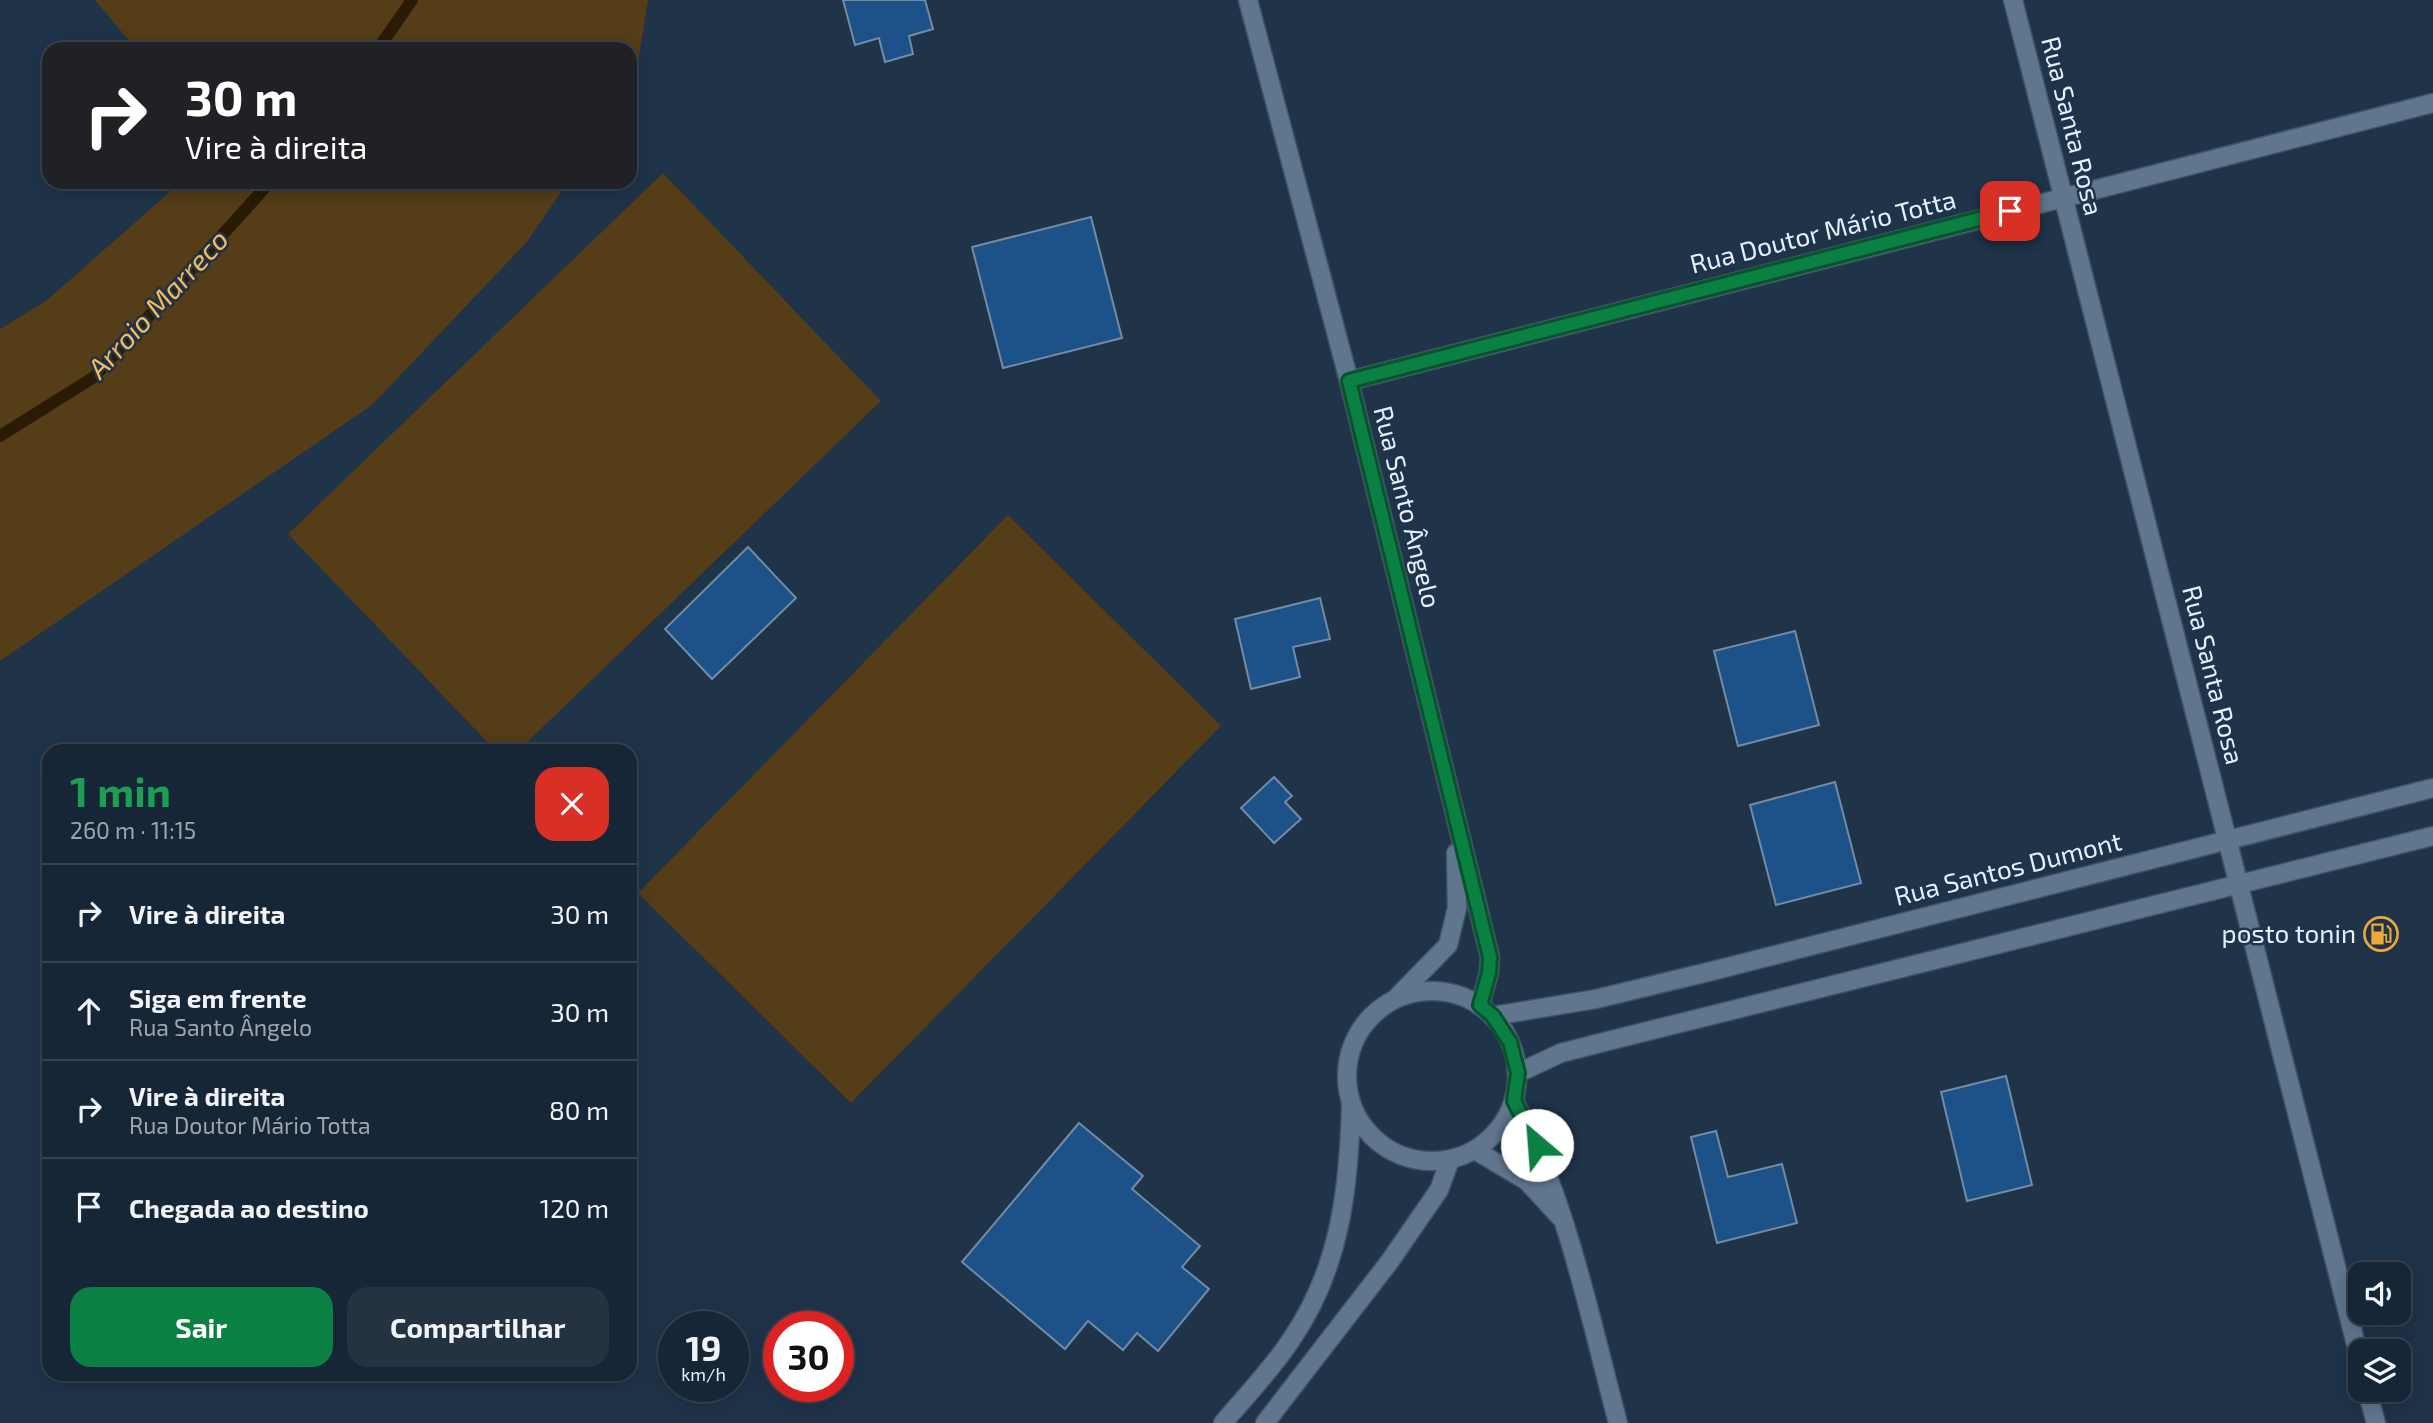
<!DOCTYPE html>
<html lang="pt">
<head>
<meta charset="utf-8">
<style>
  body { margin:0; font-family:"Exo 2",sans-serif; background:#243242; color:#f1f3f6; height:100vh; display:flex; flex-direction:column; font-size:26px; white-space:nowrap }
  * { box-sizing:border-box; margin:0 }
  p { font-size:23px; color:#9ea5ad }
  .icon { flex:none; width:38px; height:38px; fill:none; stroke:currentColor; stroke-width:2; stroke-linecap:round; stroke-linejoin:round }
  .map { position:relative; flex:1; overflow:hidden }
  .drawer { position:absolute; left:42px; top:744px; width:595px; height:637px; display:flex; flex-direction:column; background:#172637; border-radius:21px; box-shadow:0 4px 18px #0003,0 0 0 2px #364352 }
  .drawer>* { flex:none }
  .top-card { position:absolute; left:42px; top:42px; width:595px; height:147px; border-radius:21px; box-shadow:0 4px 18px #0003,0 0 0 2px #364352; background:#202124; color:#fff; overflow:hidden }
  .tools { position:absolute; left:2348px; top:1262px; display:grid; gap:14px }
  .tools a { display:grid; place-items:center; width:63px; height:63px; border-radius:14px; background:#172637; box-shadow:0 4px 18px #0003,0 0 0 2px #364352; font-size:35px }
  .speed { position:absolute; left:658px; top:1311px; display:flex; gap:14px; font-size:35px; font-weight:700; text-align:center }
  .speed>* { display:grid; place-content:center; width:91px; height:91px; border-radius:50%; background:#172637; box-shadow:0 4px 18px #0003,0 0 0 2px #364352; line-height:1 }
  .speed small { font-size:18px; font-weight:400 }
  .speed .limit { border:10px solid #d22; background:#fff; color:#111 }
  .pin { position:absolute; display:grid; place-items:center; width:60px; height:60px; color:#fff; margin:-30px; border-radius:14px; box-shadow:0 4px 10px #0006 }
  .me { position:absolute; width:77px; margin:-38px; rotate:333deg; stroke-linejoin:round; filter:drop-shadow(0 0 5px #0008) }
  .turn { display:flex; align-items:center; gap:24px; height:147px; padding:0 28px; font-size:32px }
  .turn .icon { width:91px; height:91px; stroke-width:2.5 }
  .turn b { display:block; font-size:49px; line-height:60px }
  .round { display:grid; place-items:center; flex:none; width:74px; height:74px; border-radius:21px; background:#243242 }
  .head { display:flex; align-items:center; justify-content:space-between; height:119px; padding:0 28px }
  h1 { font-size:42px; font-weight:700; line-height:52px; color:#1e9e55 }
  .primary-button { display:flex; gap:14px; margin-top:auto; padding:14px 28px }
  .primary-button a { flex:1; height:80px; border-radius:21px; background:#0b8043; color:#fff; font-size:28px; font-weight:700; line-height:80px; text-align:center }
  .primary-button a+a { background:#243242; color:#f1f3f6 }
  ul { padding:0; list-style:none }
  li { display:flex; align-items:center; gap:21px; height:98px; padding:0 28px; border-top:2px solid #364352 }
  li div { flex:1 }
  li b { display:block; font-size:26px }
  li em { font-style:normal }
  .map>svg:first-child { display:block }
</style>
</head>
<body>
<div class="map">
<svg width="2433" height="1423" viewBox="0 0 2433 1423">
  <rect width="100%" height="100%" fill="#1f3349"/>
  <g fill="#543d17">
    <polygon points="95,0 648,0 634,87 630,93 630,49 136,49"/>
    <polygon points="663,173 881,401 518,751 496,751 288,534"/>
    <polygon points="181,182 568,182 526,243 372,405 0,661 0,329 46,301"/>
    <polygon points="1008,515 1221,726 851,1103 638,893"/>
  </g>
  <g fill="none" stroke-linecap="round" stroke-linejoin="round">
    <g stroke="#291b04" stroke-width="12">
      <polyline points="378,49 412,0"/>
      <polyline points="0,436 94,377 270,182"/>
    </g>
  </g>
  <g fill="#1c5288" stroke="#748ba4" stroke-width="2">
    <polygon points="843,0 925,0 933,29 909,36 913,54 885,62 879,38 855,45"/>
    <polygon points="1091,217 1122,338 1003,368 972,247"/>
    <polygon points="748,547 796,598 712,679 665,629"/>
    <polygon points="1320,598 1330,639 1293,647 1300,677 1251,689 1235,619"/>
    <polygon points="1795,631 1819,725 1738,746 1714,651"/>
    <polygon points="1274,777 1292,796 1285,802 1301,819 1274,843 1241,808"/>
    <polygon points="1835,782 1861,883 1776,905 1750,805"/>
    <polygon points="2006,1076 2032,1185 1967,1201 1941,1092"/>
    <polygon points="1079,1123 1143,1176 1132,1189 1200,1246 1182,1267 1209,1289 1158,1351 1137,1333 1123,1350 1088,1321 1065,1349 962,1262"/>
    <polygon points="1716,1131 1728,1177 1782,1164 1797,1223 1717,1243 1691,1137"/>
  </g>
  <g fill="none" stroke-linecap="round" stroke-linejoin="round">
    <g stroke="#405264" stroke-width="21">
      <g id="minor">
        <polyline points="1248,0 1349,381 1490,957 1489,973 1480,1005"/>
        <polyline points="2013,0 2361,1364"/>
        <polyline points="1349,381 2433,103"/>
        <circle cx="1432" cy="1076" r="85"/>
        <polyline points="1398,996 1448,945 1457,908 1456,853"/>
        <polyline points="1493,1016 1596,999 1712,971 2433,788"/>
        <polyline points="1518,1073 1561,1053 1608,1041 2433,836"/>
        <path d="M1514 1101C1567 1201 1589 1314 1618 1423"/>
        <polyline points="1475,1150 1527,1181 1560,1217"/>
        <polyline points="2367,1390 2376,1423"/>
        <path d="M1223 1423C1246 1396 1272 1369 1291 1340 1340 1269 1349 1189 1351 1105"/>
        <polyline points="1265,1423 1390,1261 1439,1190 1450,1160"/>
      </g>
    </g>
    <use href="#minor" stroke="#60768f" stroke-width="18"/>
  </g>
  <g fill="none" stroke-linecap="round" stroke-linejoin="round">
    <g stroke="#07532c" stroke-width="18">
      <polyline id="route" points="1537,1145 1514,1101 1518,1073 1510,1042 1493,1016 1480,1005 1489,973 1490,957 1349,381 2010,211"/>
    </g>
    <use href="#route" stroke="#0b8043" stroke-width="12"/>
  </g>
  <defs>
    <g id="fuel-ring" transform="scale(1.75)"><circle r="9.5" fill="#1f3349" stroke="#eaaa39" stroke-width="1.5"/><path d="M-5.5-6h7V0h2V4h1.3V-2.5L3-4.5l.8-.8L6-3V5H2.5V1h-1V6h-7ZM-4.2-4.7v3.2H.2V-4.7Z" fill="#eaaa39"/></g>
  </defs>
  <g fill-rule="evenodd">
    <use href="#fuel-ring" x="2381" y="934"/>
  </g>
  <g text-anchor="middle" stroke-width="5" stroke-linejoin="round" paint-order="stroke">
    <g font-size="26" fill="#e4f0fe" stroke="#1f3349">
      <text transform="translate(2072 126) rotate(76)" y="9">Rua Santa Rosa</text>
      <text transform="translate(1823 232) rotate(-14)" y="9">Rua Doutor Mário Totta</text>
      <text transform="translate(1407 507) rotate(76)" y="9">Rua Santo Ângelo</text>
      <text transform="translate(2213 675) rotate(76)" y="9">Rua Santa Rosa</text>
      <text transform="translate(2008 869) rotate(-14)" y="9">Rua Santos Dumont</text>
    </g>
    <g font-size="26" fill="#e4f0fe" stroke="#1f3349" text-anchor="end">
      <text x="2356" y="943">posto tonin</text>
    </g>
    <g font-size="28" font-style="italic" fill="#f9bb57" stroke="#1f3349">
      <text transform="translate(158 304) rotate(-47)" y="10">Arroio Marreco</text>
    </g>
  </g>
</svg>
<div class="tools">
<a><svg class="icon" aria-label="sound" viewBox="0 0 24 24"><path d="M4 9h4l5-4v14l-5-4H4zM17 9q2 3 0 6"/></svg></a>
<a><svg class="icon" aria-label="layers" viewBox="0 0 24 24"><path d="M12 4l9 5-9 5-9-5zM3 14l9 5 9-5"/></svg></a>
</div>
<div class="speed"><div>19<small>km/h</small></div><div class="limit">30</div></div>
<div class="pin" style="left:2010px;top:211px;background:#d93025"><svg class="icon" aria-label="arrive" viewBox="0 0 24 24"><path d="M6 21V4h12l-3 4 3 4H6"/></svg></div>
<svg class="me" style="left:1537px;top:1145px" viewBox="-20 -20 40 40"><circle r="19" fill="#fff"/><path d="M0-13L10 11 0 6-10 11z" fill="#0b8043"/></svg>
<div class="top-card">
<div class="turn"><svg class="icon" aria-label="right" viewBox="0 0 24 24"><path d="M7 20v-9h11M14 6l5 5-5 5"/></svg><div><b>30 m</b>Vire à direita</div></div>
</div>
<section class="drawer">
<div class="head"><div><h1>1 min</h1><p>260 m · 11:15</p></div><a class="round" style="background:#d93025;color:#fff"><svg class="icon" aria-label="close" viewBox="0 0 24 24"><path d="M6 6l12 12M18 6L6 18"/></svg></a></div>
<ul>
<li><svg class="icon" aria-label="right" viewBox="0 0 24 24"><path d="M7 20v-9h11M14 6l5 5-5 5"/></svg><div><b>Vire à direita</b></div><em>30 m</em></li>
<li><svg class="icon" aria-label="ahead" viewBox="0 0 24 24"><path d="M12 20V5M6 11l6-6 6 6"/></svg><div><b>Siga em frente</b><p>Rua Santo Ângelo</p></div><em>30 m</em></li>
<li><svg class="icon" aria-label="right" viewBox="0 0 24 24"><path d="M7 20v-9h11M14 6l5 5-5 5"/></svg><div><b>Vire à direita</b><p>Rua Doutor Mário Totta</p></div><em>80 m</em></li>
<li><svg class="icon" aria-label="arrive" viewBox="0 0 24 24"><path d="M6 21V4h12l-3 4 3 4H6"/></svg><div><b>Chegada ao destino</b></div><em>120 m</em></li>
</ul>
<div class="primary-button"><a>Sair</a><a>Compartilhar</a></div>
</section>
</div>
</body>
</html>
